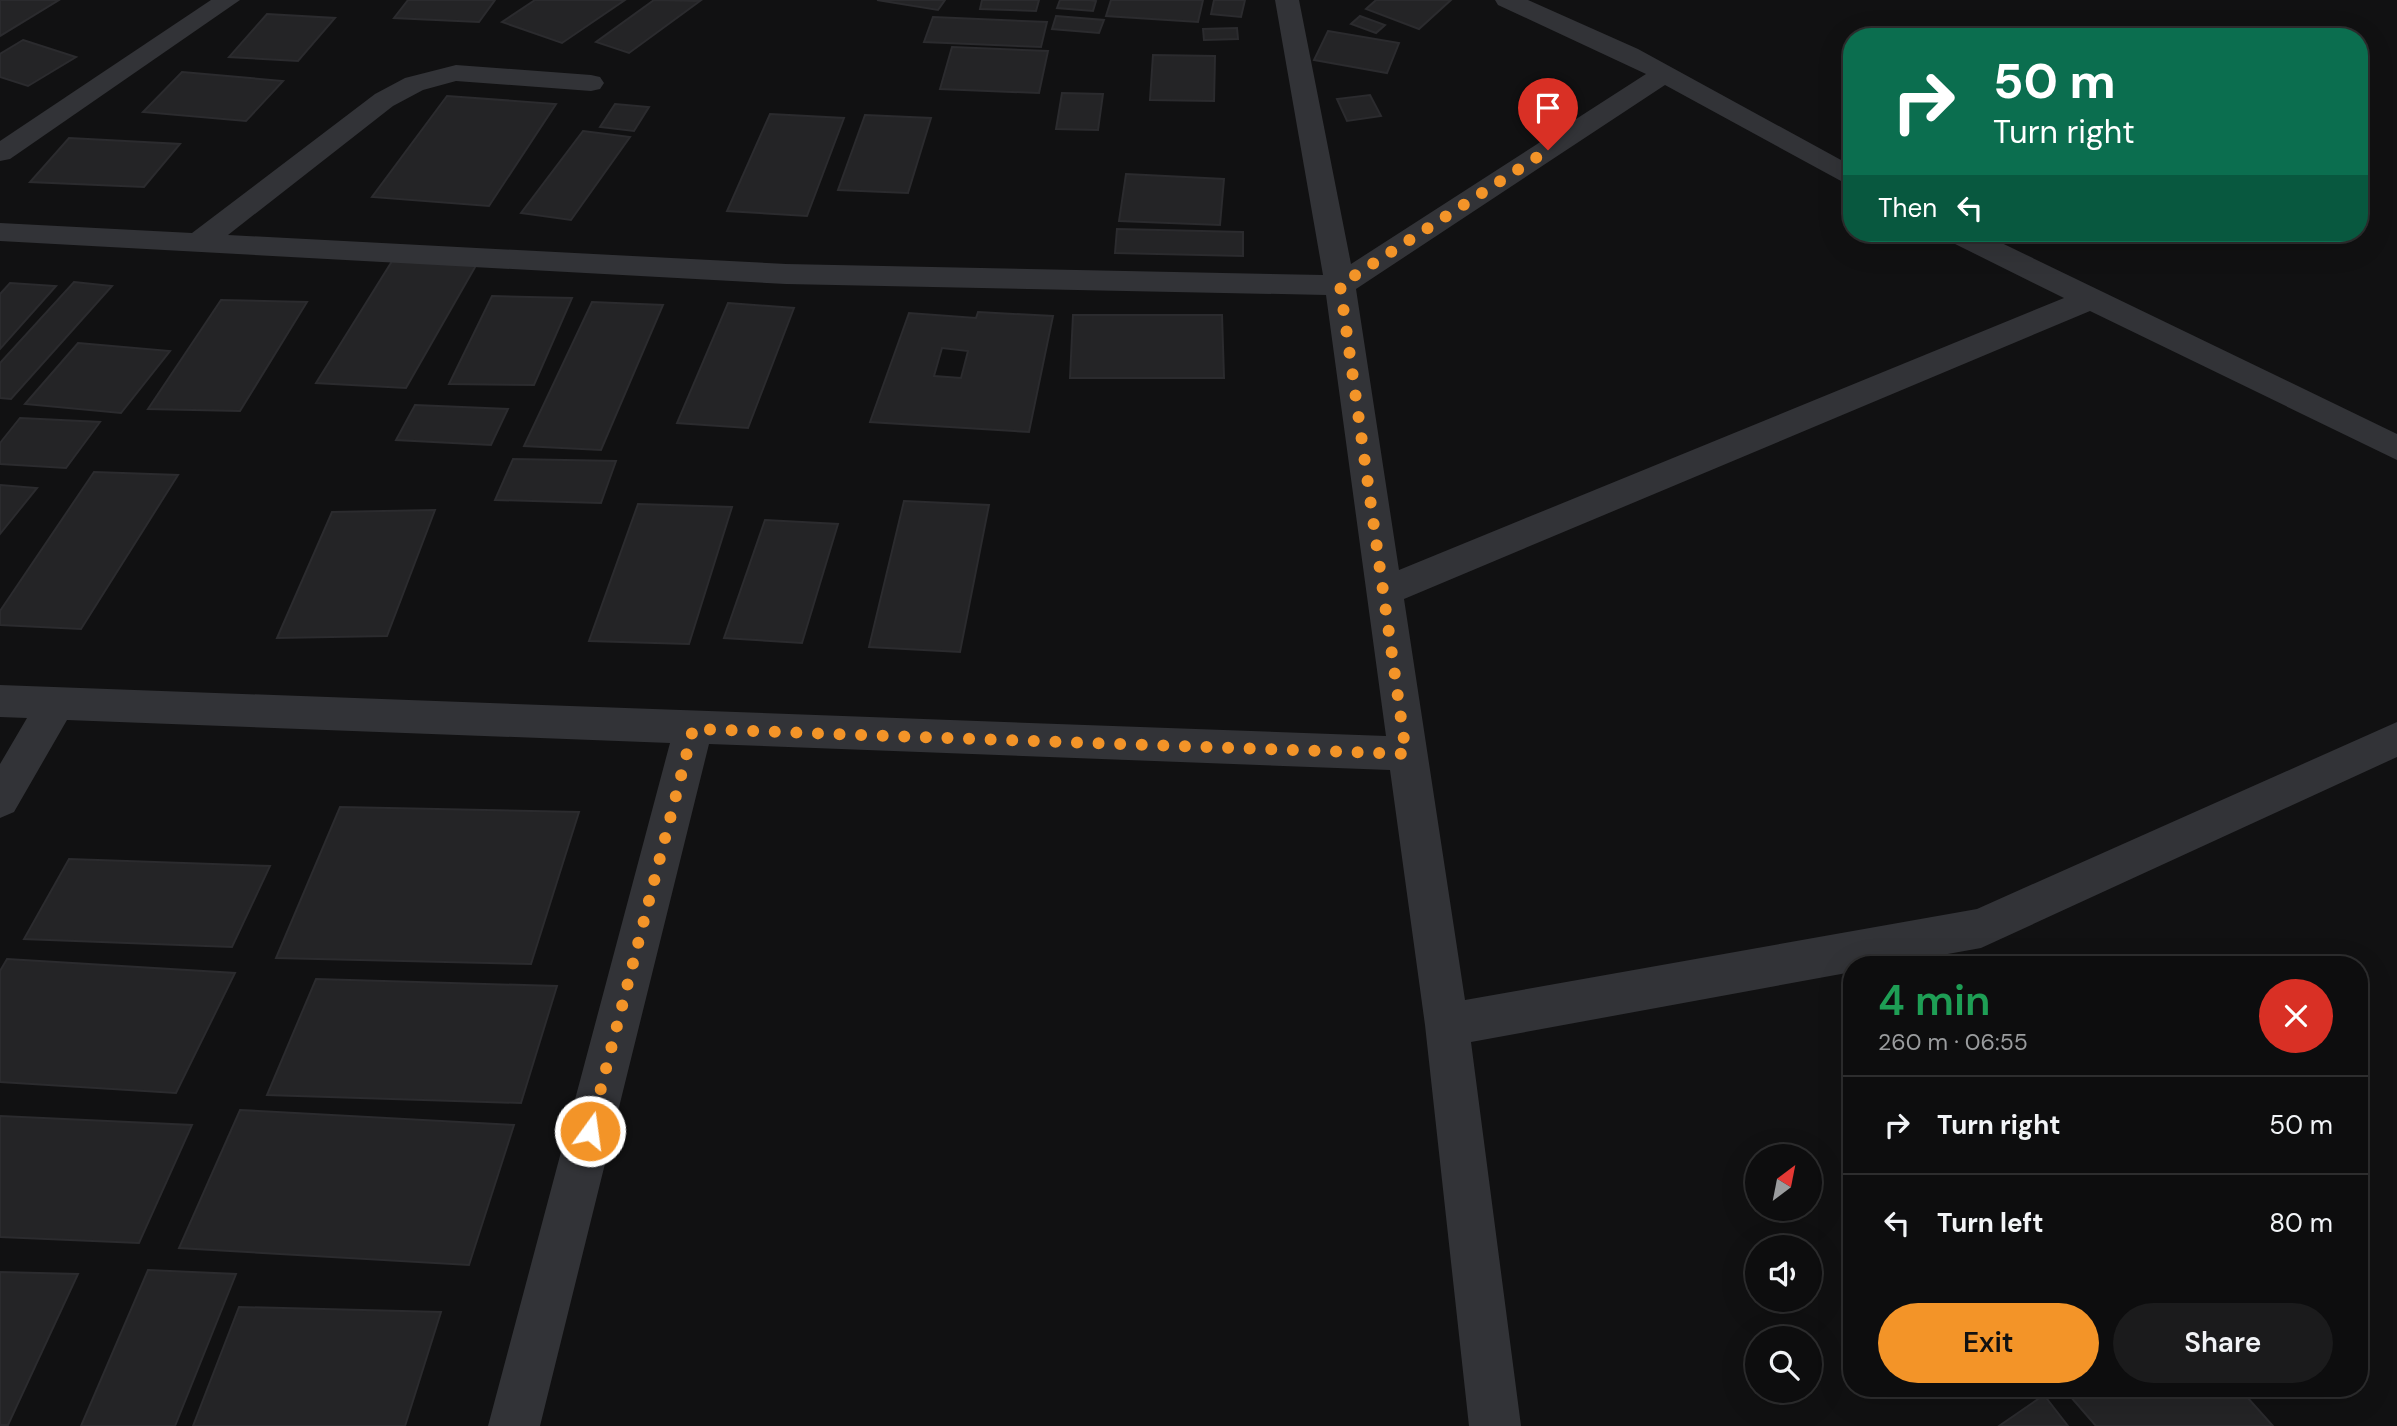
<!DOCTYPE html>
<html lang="en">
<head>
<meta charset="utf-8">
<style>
  body { margin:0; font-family:"DM Sans",sans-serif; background:#1b1b1c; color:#f1f3f6; height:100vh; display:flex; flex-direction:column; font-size:26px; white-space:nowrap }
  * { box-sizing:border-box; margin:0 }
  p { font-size:23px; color:#9a9c9e }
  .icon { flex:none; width:38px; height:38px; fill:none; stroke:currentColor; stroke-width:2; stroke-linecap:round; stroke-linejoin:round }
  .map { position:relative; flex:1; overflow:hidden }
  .panel { position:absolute; left:1843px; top:956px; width:525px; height:441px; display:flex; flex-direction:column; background:#0d0d0e; border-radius:28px; box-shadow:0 7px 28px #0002,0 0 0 2px #2d2d2e }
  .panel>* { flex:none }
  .hud { position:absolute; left:1843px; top:28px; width:525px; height:214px; border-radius:28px; box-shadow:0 7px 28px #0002,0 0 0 2px #2d2d2e; background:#0b6e4f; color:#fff; overflow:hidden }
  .needle { width:46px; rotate:32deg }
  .fabs { position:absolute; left:1745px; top:1144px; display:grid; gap:14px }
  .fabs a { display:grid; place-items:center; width:77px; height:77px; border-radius:50%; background:#0d0d0e; box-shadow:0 7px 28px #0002,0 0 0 2px #2d2d2e; font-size:35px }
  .pin { position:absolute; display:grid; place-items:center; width:60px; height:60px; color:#fff; margin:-72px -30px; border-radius:50% 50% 50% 0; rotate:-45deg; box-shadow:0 0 7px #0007 }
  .pin .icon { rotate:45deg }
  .me { position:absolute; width:77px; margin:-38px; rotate:14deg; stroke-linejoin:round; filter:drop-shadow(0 0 5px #0008) }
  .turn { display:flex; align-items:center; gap:24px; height:147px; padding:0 35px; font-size:32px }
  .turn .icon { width:91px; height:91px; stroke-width:2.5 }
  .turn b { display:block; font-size:49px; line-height:60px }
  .then { display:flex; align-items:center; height:66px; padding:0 35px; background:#0003; gap:14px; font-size:26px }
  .round { display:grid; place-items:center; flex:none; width:74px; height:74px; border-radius:37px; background:#1b1b1c }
  .head { display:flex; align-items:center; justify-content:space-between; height:119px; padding:0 35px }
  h1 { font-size:42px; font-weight:600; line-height:52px; color:#1e9e55 }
  .action { display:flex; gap:14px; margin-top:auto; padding:14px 35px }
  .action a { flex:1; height:80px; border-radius:42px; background:#f39428; color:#111; font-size:28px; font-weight:600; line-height:80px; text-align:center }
  .action a+a { background:#1b1b1c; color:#f1f3f6 }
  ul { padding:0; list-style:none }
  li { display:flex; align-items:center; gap:21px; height:98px; padding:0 35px; border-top:2px solid #2d2d2e }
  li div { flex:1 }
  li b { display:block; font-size:26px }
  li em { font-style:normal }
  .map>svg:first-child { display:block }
</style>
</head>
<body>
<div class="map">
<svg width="2397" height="1426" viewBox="0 0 2397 1426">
  <rect width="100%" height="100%" fill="#111112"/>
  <g fill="#242426" stroke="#2b2b2e" stroke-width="2" fill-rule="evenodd">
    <polygon points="0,0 59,0 0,36"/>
    <polygon points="408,0 495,0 479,22 394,18"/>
    <polygon points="535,0 625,0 562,43 502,22"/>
    <polygon points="654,0 700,1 629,53 596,42"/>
    <polygon points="877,0 945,0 938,10"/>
    <polygon points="982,0 1039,0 1036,11 980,9"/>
    <polygon points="1060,0 1089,0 1096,1 1093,11 1057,8"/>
    <polygon points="1111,0 1203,0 1198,22 1106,16"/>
    <polygon points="1214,0 1245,0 1241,17 1211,14"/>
    <polygon points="1376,0 1451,0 1419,29 1366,9"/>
    <polygon points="267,14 335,18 298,61 229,57"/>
    <polygon points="1056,16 1104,20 1099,33 1052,29"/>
    <polygon points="1360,16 1385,25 1376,33 1351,24"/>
    <polygon points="933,17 1047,22 1041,47 924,42"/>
    <polygon points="1237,28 1238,39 1204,40 1203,29"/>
    <polygon points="1328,31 1399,43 1387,73 1314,60"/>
    <polygon points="23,40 76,57 28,86 0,77 0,54"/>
    <polygon points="952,47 1048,51 1039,93 940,89"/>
    <polygon points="1153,55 1215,56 1214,101 1150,100"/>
    <polygon points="182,72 283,81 246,121 143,112"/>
    <polygon points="1062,93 1103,94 1098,130 1056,129"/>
    <polygon points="1370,95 1381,116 1347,121 1337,99"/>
    <polygon points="447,96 556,104 489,206 372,197"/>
    <polygon points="615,104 649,107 634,131 600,127"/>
    <polygon points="770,114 844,118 807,216 727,211"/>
    <polygon points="865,115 931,118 908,193 838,190"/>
    <polygon points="583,131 630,137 571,220 521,213"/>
    <polygon points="69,138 180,144 144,187 30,182"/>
    <polygon points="1126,174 1224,179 1220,225 1119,221"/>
    <polygon points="1117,229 1243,232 1243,256 1115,253"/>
    <polygon points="394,258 478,262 406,388 316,383"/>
    <polygon points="74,282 112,286 11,399 0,398 0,363"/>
    <polygon points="10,283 56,286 0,349 0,294"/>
    <polygon points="492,296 572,298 534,385 449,384"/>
    <polygon points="221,300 307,302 240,411 148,409"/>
    <polygon points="592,302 663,305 601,450 524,446"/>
    <polygon points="728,303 794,308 748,428 677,423"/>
    <path d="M978 312 1053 316 1029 432 870 422 909 313 976 318ZM942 348 968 351 961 378 934 376Z"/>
    <polygon points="1073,315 1222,315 1224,378 1070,378"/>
    <polygon points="78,343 170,351 121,413 25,404"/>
    <polygon points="415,405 508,409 491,445 396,440"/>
    <polygon points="20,418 100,422 66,468 0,464 0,443"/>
    <polygon points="513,459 616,461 601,503 495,500"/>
    <polygon points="94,472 178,475 81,629 0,625 0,611"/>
    <polygon points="0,485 37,488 0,534"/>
    <polygon points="904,501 989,505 960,652 869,647"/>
    <polygon points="638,504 732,507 689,644 589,641"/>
    <polygon points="435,510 387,636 277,638 332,512"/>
    <polygon points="765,520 838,524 802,643 724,638"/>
    <polygon points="340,807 579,812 531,964 276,958"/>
    <polygon points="69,859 270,866 232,947 24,939"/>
    <polygon points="7,959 235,973 176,1093 0,1082 0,971"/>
    <polygon points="316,979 557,986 521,1103 267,1095"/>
    <polygon points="240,1110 514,1125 469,1265 179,1248"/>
    <polygon points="0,1116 192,1125 139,1243 0,1237"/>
    <polygon points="148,1270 236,1274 175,1426 81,1426"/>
    <polygon points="0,1272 78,1274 8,1425 0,1425"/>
    <polygon points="239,1307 441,1312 405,1426 193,1426"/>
    <polygon points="2063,1388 2239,1388 2273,1426 2096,1426"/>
    <polygon points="2044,1395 2068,1426 1999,1426"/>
  </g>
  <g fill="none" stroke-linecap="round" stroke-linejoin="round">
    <g fill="#323337" fill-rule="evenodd">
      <polygon points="211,0 240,0 10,159 0,161 0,141"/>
      <polygon points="1275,0 1299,0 1351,264 1646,74 1498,5 1495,0 1528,0 1638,49 1852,166 1852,187 1665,85 1356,289 1399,570 2064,298 1947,240 1943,233 1981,233 2397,434 2397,460 2090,311 1404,599 1465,1000 1977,909 2397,722 2397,757 1981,948 1892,964 1852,964 1852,972 1471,1042 1521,1426 1469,1426 1425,1025 1390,770 709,744 540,1426 488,1426 670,743 67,720 14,812 0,818 0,764 27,718 0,717 0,685 1386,736 1326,295 786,284 0,241 0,223 192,233 375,94 405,78 456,65 591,75 600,77 604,83 600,89 591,91 456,81 423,90 393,106 228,235 786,264 1323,275"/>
    </g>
  </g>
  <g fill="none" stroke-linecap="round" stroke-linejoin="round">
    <polyline stroke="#f39428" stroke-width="12" stroke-dasharray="0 21.6" points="590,1131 693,729 1406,754 1340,285 1548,150"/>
  </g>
</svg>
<div class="fabs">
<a><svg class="needle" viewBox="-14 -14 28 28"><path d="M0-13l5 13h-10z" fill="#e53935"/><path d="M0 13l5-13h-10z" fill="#9a9c9e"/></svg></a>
<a><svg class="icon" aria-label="sound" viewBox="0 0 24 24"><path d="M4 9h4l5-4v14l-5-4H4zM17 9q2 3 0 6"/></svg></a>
<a><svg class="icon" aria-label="search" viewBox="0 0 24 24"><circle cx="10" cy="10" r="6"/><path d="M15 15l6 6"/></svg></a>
</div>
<div class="pin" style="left:1548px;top:150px;background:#d93025"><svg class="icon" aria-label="arrive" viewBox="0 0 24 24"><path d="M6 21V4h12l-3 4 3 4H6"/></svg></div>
<svg class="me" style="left:590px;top:1131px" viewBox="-20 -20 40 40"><circle r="17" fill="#f39428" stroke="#fff" stroke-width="3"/><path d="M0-11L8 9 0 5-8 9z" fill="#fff"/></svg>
<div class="hud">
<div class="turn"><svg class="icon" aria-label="right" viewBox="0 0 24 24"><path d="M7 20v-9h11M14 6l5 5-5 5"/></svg><div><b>50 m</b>Turn right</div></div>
<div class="then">Then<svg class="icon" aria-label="left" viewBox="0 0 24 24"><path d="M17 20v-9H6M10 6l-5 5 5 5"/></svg></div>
</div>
<section class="panel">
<div class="head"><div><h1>4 min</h1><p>260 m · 06:55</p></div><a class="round" style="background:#d93025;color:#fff"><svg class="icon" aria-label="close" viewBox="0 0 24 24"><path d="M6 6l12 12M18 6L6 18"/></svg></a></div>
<ul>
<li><svg class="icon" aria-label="right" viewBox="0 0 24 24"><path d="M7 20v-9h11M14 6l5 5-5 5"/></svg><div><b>Turn right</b></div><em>50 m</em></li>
<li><svg class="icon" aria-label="left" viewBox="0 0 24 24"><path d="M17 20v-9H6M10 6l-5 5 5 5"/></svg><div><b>Turn left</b></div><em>80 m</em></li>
</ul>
<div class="action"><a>Exit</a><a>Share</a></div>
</section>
</div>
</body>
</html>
